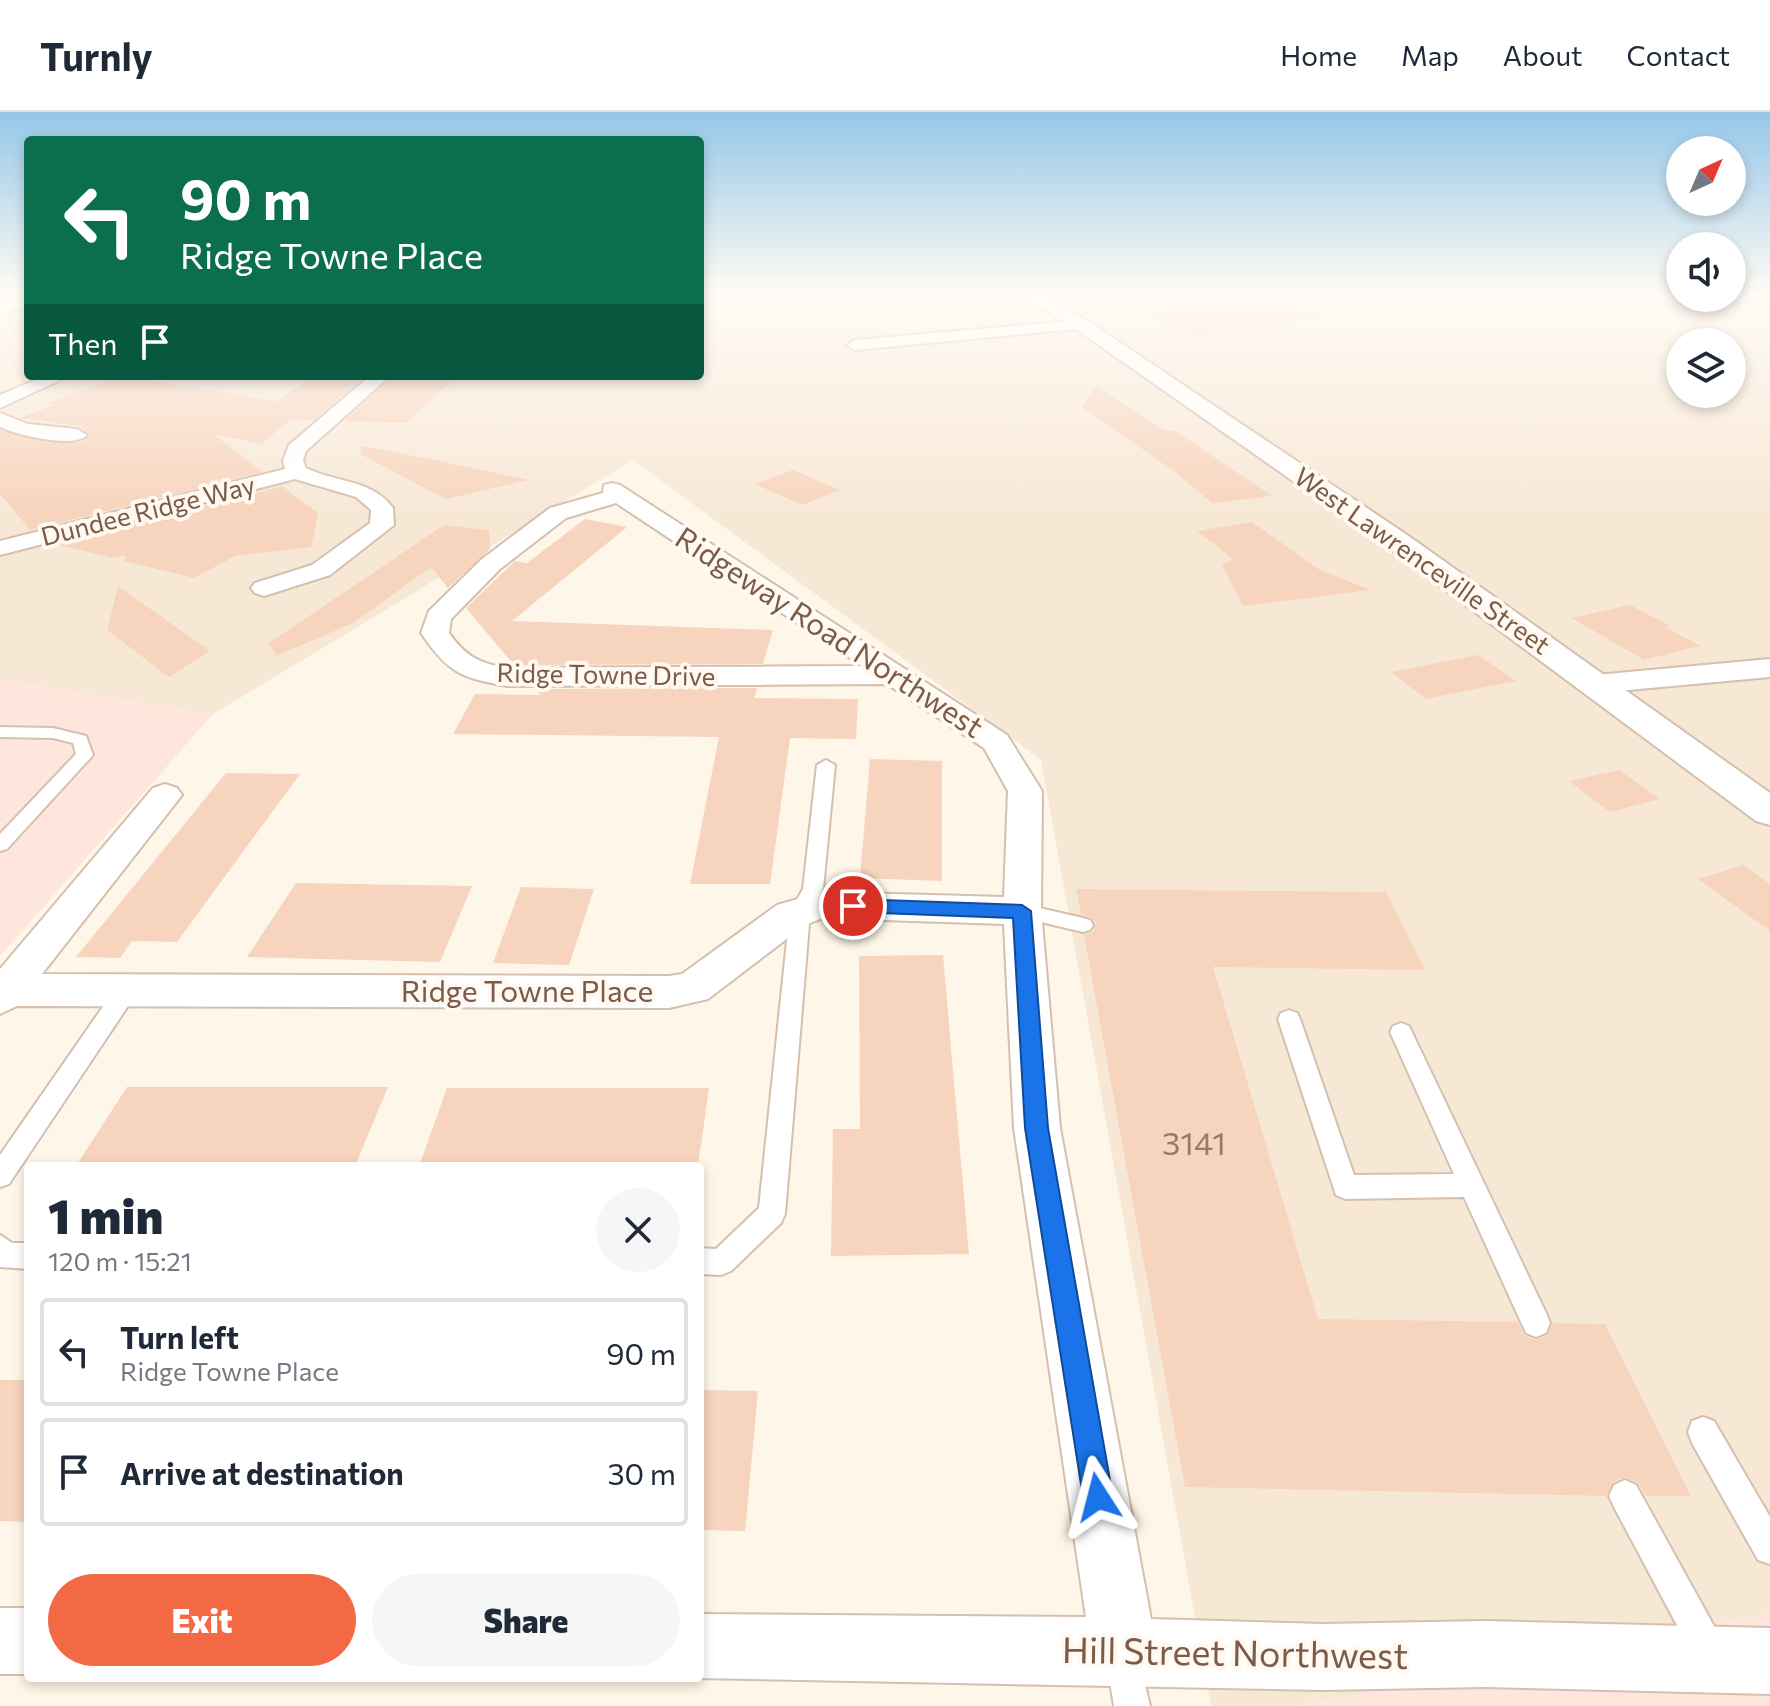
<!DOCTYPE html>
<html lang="en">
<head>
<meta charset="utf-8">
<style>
  body { margin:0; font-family:Commissioner,sans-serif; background:#f6f6f7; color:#1f2937; height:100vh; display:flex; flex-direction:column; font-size:30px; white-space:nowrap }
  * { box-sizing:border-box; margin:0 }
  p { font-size:26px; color:#747a83 }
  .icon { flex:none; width:44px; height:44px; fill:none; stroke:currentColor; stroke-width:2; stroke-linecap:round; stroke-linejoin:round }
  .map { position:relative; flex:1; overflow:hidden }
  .side { position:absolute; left:24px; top:1050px; width:680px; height:520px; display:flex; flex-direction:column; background:#fff; border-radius:8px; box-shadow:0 4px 12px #0003 }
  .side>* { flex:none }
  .guide { position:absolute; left:24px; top:24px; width:680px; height:244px; border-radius:8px; box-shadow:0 4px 12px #0003; background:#0b6e4f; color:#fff; overflow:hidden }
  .needle { width:52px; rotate:44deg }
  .fabs { position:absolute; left:1666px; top:24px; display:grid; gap:16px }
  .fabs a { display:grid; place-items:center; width:80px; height:80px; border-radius:50%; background:#fff; box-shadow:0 4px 12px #0003; font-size:40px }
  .pin { position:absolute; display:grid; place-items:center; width:68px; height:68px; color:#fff; margin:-34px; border:4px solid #fff; border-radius:50%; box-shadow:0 2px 8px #0007 }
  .me { position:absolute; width:88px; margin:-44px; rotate:351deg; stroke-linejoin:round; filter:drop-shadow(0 0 6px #0008) }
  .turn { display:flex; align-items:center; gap:28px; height:168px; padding:0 24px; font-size:36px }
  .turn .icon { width:104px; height:104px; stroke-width:2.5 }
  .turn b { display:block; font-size:56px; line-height:68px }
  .then { display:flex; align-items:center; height:76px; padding:0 24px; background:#0003; gap:16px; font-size:30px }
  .round { display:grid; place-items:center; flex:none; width:84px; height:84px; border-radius:42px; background:#f6f6f7 }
  .overview { display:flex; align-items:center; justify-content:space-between; height:136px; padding:0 24px }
  h1 { font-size:48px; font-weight:800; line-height:60px }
  .button { display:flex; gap:16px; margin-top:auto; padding:16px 24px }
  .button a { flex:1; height:92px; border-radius:48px; background:#f36943; color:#fff; font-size:32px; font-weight:800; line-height:92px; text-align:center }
  .button a+a { background:#f6f6f7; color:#1f2937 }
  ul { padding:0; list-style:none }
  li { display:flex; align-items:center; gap:24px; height:108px; margin:0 16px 12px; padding:0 8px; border:4px solid #e0e1e3; border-radius:8px }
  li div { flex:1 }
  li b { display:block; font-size:30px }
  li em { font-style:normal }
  header { display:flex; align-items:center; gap:48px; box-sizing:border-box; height:112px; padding:0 40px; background:#fff; border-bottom:2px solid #e0e1e3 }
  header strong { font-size:38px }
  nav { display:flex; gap:44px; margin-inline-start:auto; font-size:28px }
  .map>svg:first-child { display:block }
</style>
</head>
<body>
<header>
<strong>Turnly</strong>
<nav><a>Home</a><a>Map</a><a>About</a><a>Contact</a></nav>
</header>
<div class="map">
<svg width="1770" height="1594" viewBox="0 0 1770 1594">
  <rect width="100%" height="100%" fill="#fef6e8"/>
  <path fill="#f7e8d6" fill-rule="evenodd" d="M0 180H28V264H700V180H1680V186H1732V180H1770V1502L1297 1594H1211L1041 648 633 348 212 603 0 568ZM1680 230H1732V282H1680Z"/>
  <g fill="#ffe6dc">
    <polygon points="0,568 212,603 0,844"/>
    <polygon points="1770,1502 1770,1594 1297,1594"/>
  </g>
  <g fill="#f7d4bd">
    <polygon points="1111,180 1267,180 1330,204 1196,224 1122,189 1129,189"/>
    <polygon points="121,264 276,289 316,264 365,264 314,308 291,307 261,332 213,322 263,360 30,418 0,382 0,318 45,330 82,330 90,322 79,314 20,306 54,293 46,292"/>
    <polygon points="393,264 454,264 445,269 454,270 432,283 437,283 406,311 344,309"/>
    <polygon points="1096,274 1165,319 1174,318 1272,384 1212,391 1175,360 1082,295"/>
    <polygon points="362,334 439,349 529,368 446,387 360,342"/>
    <polygon points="793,358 840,378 802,393 755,372"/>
    <polygon points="282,374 318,401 311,435 235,444 194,466 124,449 126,443 113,446 55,432"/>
    <polygon points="585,407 627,415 512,509 773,518 763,552 514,553 466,496 515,449 527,451"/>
    <polygon points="1252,410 1320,458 1371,478 1243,494 1222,453 1233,447 1197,419"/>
    <polygon points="444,413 489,418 490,437 448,476 431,455 353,511 276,544 269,531"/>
    <polygon points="118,474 210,539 169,565 107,518"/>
    <polygon points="1630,493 1670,514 1665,515 1700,534 1644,548 1572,506"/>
    <polygon points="1478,543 1516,569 1426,587 1391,560"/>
    <polygon points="757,576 754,586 858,587 856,627 790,626 770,772 690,772 719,625 453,622 475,582 540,583 535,577"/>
    <polygon points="870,647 942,649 942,769 860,766"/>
    <polygon points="1619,658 1660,687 1610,700 1569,669"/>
    <polygon points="226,661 300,662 177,830 132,829 120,846 76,845"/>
    <polygon points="1743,753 1770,772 1770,819 1698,767"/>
    <polygon points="296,771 472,774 440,850 247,845"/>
    <polygon points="521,775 594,777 569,853 493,851"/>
    <polygon points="1076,777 1386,780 1425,858 1213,855 1318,1207 1518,1210 1523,1222 1535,1228 1547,1224 1553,1211 1605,1212 1691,1384 1646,1384 1639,1372 1626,1365 1613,1370 1606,1384 1185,1375 1084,823 1093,820 1096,811 1091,805 1081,802"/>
    <polygon points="943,843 969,1142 831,1144 833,1017 860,1017 859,844"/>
    <polygon points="127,975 388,975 355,1054 76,1054"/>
    <polygon points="447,976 709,976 698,1054 419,1054"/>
    <polygon points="0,1268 28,1268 28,1410 0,1409"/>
    <polygon points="700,1278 758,1279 745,1419 700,1418"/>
  </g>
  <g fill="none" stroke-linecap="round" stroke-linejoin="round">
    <g stroke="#d5bfaf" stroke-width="4">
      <g id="service">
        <polygon points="0,615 53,616 86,624 93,643 7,737 0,739 0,722 76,642 73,631 53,626 0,625"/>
        <polygon points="826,648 835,653 823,777 810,800 785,1102 781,1111 731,1159 721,1163 700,1162 700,1136 716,1137 759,1096 790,800 803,777 817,653"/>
        <polygon points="1022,792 1083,806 1090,808 1093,813 1090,818 1083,820 1015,804 1012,799 1015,794"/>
        <polygon points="126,871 134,873 137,879 134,885 9,1072 0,1075 0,1043 118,873"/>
        <polygon points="1289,898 1297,901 1300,907 1354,1063 1454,1062 1390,920 1393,914 1401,911 1409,914 1546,1201 1550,1211 1546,1221 1536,1225 1526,1221 1464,1085 1345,1087 1336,1083 1278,907 1281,901"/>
        <polygon points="0,1123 12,1131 28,1131 28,1157 0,1155"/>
        <polygon points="1703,1305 1714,1309 1770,1405 1770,1452 1758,1448 1692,1331 1688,1320 1692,1309"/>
        <polygon points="1625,1368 1636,1373 1720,1525 1725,1537 1720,1549 1708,1554 1696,1549 1614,1395 1609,1384 1614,1373"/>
        <polygon points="1125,1533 1137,1539 1150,1594 1114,1594 1107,1551 1113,1539"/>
      </g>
    </g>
    <g stroke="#d5bfaf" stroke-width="4">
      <g id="minor">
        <polygon points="28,185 28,194 0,201 0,192"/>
        <polygon points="1082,208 1090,213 1087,216 855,238 847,233 855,228"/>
        <polygon points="45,264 69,264 0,296 0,283"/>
        <path d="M370 264H390L306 339 303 349 306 356C336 371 372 367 393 396L394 413 330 463 264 484 255 481 251 476 255 471 312 453 370 411 371 398 356 385 295 367 0 443V429L285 357 283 349 289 333Z"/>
        <path d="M0 301 28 312 77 317 87 323C74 337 17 323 0 315Z"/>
        <path d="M612 371 620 373 1007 623 1042 679 1041 799 1060 1016 1151 1507 1323 1512 1485 1509 1770 1516V1582L1485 1575 1323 1578 695 1566H700V1502L1086 1505 1014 1016 1004 812 823 806 805 813 708 887 669 896 17 894 0 902V857L153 676 165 672 177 676 182 683 42 862 669 864 682 862 777 793 822 780 1004 785 1008 679 984 636 887 572 508 574C461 566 448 561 421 521L429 499 482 447 550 396 603 381 604 373ZM616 391 862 554 508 556C480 552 465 544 449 521L451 507 500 457 566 406Z"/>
        <polygon points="1770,547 1770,565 1596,581 1586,578 1581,572 1586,566 1596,563"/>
        <rect x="0" y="1496" width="28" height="66"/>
      </g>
    </g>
    <g stroke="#d5bfaf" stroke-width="4">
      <g id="tertiary">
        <polygon points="1013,180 1034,180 1088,209 1410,425 1770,681 1770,713 1756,709 1390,437 1076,217"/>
        <polygon points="1550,180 1680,180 1680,186 1687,186 1680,189 1558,185"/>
        <polygon points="1732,181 1770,181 1770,191 1723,191 1715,186 1732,186"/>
      </g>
    </g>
    <use href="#service" fill="#fff" fill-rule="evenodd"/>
    <use href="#minor" fill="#fff" fill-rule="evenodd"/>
    <use href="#tertiary" fill="#fff" fill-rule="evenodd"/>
  </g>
  <linearGradient id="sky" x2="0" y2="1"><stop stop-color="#95c7e9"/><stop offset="0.45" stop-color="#fffbf5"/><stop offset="1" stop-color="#fffbf5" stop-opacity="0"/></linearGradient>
  <rect width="1770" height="403" fill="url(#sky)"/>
  <polygon fill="#1a73e8" stroke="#114b97" stroke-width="2" points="853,787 1022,793 1031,799 1048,1016 1113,1385 1108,1396 1098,1400 1088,1396 1083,1385 1025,1016 1013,806 853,800 844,794"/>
  <g text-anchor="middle" stroke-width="8" stroke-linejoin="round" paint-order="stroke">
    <g font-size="26" fill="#7c5b49" stroke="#fff9f1">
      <text transform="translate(148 399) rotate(-14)" y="9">Dundee Ridge Way</text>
      <text transform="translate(1422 449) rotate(35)" y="9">West Lawrenceville Street</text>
      <text transform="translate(606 563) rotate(1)" y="9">Ridge Towne Drive</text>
    </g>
    <g font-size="30" fill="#7c5b49" stroke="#fff9f1">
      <text transform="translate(829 521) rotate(33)" y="10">Ridgeway Road Northwest</text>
      <text x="527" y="890">Ridge Towne Place</text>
    </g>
    <g font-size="32" fill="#9b7966">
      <text x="1194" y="1043">3141</text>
    </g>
    <g font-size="36" fill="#7c5b49" stroke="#fff9f1">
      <text transform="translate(1235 1541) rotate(1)" y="13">Hill Street Northwest</text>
    </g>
  </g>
</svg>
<div class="fabs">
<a><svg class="needle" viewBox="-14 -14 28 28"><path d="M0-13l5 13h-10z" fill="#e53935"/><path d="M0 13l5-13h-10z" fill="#747a83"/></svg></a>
<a><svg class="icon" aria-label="sound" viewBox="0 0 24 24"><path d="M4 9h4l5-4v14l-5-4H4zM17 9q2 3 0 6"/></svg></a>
<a><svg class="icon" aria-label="layers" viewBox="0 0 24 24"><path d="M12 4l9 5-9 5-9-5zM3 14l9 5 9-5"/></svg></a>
</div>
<div class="pin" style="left:853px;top:794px;background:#d93025"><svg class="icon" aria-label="arrive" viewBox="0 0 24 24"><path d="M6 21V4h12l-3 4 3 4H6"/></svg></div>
<svg class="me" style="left:1098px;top:1385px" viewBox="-20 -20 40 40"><path d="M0-17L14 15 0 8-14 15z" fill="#1a73e8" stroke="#fff" stroke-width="4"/></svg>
<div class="guide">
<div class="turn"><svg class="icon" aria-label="left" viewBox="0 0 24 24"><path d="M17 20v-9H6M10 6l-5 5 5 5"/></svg><div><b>90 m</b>Ridge Towne Place</div></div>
<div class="then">Then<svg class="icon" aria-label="arrive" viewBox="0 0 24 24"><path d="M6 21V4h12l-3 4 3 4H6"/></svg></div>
</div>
<section class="side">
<div class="overview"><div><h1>1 min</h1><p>120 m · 15:21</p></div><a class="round"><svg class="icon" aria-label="close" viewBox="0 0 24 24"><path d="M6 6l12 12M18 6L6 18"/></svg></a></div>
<ul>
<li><svg class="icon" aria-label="left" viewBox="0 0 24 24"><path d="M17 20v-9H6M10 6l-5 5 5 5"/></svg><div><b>Turn left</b><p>Ridge Towne Place</p></div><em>90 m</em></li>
<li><svg class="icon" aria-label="arrive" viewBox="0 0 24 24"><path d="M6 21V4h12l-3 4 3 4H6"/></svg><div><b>Arrive at destination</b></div><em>30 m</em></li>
</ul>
<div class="button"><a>Exit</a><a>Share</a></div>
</section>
</div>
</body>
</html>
